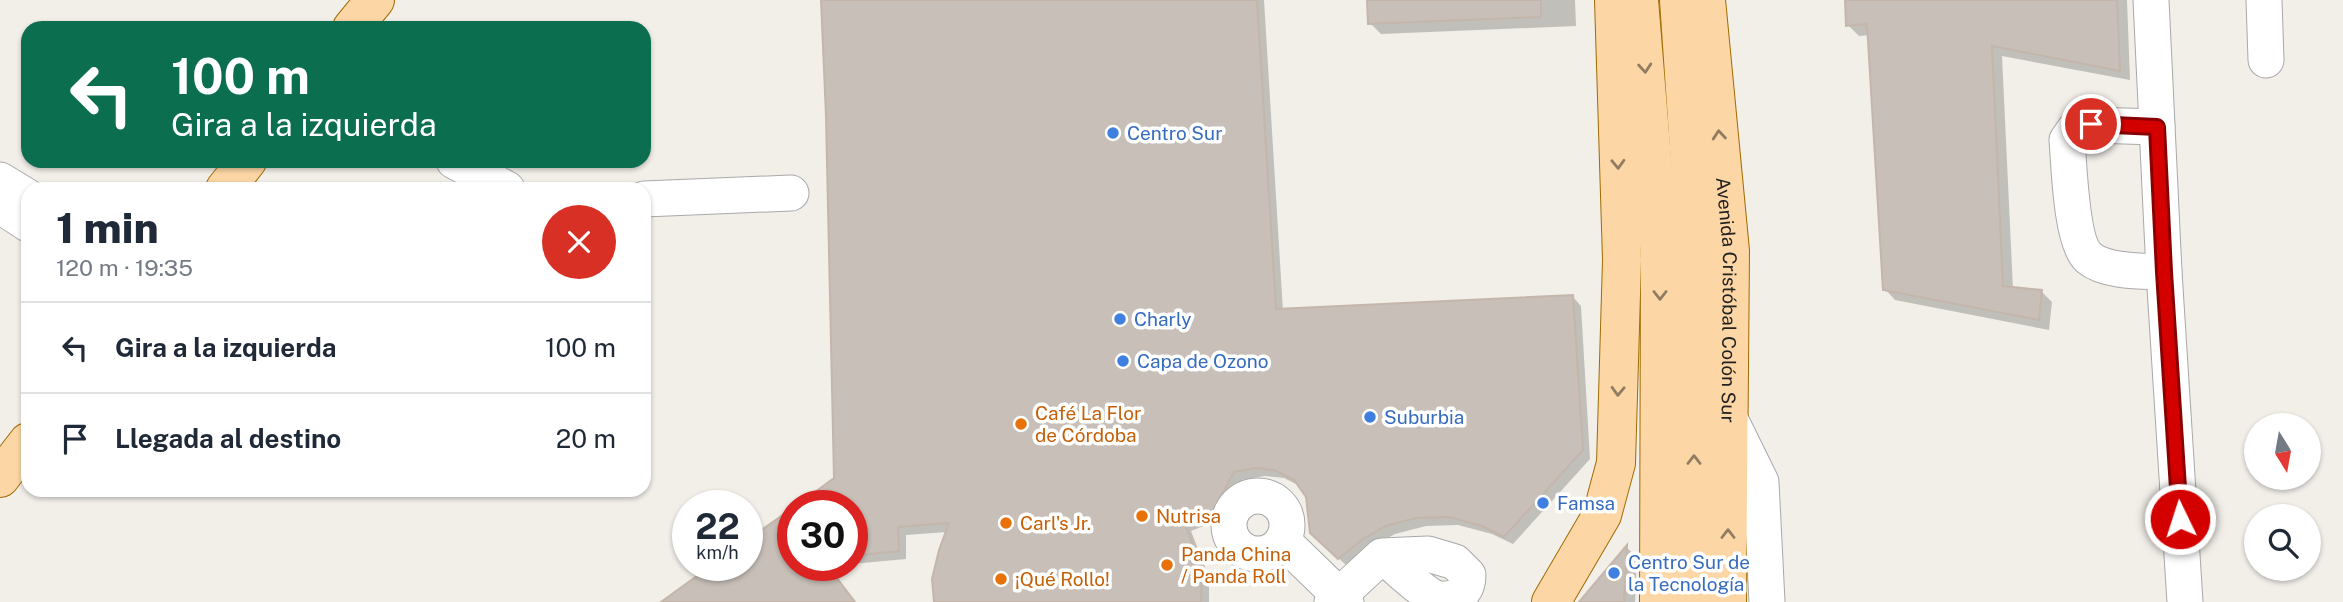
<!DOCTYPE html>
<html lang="es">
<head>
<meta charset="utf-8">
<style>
  body { margin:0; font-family:"Public Sans",sans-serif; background:#f6f6f7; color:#1f2937; height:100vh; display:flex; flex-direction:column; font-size:26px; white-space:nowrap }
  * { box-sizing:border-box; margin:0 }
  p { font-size:23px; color:#747a83 }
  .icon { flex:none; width:38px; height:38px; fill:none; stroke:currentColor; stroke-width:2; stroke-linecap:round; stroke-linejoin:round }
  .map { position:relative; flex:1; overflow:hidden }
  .panel { position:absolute; left:21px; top:182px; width:630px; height:315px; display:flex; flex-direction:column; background:#fff; border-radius:21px; box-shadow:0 2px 5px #0004 }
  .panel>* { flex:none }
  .banner { position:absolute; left:21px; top:21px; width:630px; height:147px; border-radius:21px; box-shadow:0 2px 5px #0004; background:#0b6e4f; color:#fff; overflow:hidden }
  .needle { width:46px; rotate:169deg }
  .fabs { position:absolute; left:2244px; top:413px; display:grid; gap:14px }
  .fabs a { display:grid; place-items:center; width:77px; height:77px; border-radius:50%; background:#fff; box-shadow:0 2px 5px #0004; font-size:35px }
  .speed { position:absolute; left:672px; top:490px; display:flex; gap:14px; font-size:35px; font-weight:700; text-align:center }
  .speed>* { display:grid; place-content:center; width:91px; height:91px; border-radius:50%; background:#fff; box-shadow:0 2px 5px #0004; line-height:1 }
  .speed small { font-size:18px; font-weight:400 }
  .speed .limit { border:10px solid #d22; background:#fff; color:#111 }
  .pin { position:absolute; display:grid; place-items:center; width:60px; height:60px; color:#fff; margin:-30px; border:4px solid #fff; border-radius:50%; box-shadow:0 2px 7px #0007 }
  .me { position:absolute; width:77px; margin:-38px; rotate:356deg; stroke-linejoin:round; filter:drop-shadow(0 0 5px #0008) }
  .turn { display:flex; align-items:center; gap:24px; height:147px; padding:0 35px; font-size:32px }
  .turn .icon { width:91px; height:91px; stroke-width:2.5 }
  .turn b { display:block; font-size:49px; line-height:60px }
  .round { display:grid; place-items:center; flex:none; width:74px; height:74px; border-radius:37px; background:#f6f6f7 }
  .head { display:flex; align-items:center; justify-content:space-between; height:119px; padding:0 35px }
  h1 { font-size:42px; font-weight:800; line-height:52px }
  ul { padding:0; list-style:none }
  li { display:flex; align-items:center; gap:21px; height:91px; padding:0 35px; border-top:2px solid #e0e1e3 }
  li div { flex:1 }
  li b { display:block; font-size:26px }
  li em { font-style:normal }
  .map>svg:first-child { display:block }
</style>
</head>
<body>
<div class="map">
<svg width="2343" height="602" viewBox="0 0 2343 602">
  <rect width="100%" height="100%" fill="#f2efe9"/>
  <g fill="#0003">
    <polygon points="823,0 1264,0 1283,311 1573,297 1581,306 1590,459 1513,544 1492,534 1458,525 1426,526 1395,534 1371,547 1348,567 1311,532 1308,497 1300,486 1284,478 1265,476 1242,480 1221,519 1191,531 1209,577 1209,602 936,602 947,532 906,535 906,559 852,564 852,506 836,479"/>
    <polygon points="1369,0 1575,0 1576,26 1381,34 1370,23"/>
    <polygon points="1847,0 2127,0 2130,80 2002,56 2013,289 2041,291 2052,302 2049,330 1895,300 1885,289 1869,35 1859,36 1848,25"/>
    <polygon points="1627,548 1637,557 1635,602 1581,602"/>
  </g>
  <g fill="#c7bfb8" stroke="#c4b6ab" stroke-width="2">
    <polygon points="821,0 1257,0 1276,309 1573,295 1583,450 1504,537 1482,526 1449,517 1416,518 1386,526 1363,539 1338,559 1310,533 1306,497 1294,480 1274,470 1255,468 1234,472 1213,511 1184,522 1202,567 1201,602 934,602 932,579 939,550 949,523 898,527 899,551 852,556 852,506 796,506 834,478 826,116"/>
    <polygon points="1367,0 1541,0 1541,17 1368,24"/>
    <polygon points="1845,0 2117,0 2120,71 1992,46 2003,286 2042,290 2039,320 1883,290 1867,24 1846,26"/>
    <polygon points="793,508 793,565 827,565 855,602 661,602 712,565 747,565 747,540"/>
    <polygon points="1627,545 1624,602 1579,602"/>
  </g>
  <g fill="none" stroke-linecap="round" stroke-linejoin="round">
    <g stroke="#a9a9a9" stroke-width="37">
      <g id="minor">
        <polyline points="2151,0 2164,272 2185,602"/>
        <polyline points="2264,0 2266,60"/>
        <path d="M2157 127 2091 125 2074 130 2067 140C2069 164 2071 243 2089 258 2106 272 2142 271 2164 272"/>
        <polyline points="454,161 507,189"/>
        <polyline points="0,180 28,197"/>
        <polyline points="644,199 791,193"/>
        <polyline points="0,209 5,209 28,224"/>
        <polyline points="1729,417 1761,482 1767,602"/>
        <circle cx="1258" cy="525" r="29"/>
        <polyline points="1283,541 1346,602"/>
        <path d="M1332 602 1382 556 1428 554 1455 562 1468 575C1468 594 1454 602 1435 598 1419 590 1397 567 1382 556"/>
      </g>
    </g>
    <g stroke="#a06b00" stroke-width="40">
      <g id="major">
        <polyline points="1639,0 1660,256 1659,602"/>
        <polyline points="1679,0 1696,253 1693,602"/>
        <path id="s1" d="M1706 0 1730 251 1727 602"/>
        <polyline points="352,28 375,0"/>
        <polyline points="225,189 247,161"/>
        <polyline points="0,478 28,442"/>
        <polyline points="1551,602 1602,515 1616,463 1622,260 1614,0"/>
      </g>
    </g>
    <use href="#minor" stroke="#fff" stroke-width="35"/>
    <use href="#major" stroke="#fcd6a4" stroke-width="38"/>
  </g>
  <defs><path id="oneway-chevron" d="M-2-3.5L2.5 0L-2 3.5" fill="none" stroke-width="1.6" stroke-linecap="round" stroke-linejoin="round" transform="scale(1.75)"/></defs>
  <g stroke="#8f7c63">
    <use href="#oneway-chevron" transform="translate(1645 68) rotate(85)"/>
    <use href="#oneway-chevron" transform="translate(1719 135) rotate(-95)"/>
    <use href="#oneway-chevron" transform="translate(1618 164) rotate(88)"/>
    <use href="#oneway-chevron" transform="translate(1660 295) rotate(90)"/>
    <use href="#oneway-chevron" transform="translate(1618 391) rotate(92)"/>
    <use href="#oneway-chevron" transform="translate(1694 460) rotate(-90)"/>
    <use href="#oneway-chevron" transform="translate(1728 534) rotate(-90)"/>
  </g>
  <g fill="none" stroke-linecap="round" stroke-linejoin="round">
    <g stroke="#8a0000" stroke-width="18">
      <polyline id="route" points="2091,124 2157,127 2164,272 2180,519"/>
    </g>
    <use href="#route" stroke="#d40000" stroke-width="12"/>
  </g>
  <g fill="#3f7fe0" stroke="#fff" stroke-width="2.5">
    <circle cx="1113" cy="133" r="7"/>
    <circle cx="1120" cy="319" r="7"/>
    <circle cx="1123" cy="361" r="7"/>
    <circle cx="1370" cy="417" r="7"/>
    <circle cx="1543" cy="503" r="7"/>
    <circle cx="1614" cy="573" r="7"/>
  </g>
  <g fill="#e8710a" stroke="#fff" stroke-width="2.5">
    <circle cx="1021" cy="424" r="7"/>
    <circle cx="1142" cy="516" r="7"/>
    <circle cx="1006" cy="523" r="7"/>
    <circle cx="1167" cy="565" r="7"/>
    <circle cx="1001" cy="579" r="7"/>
  </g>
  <g text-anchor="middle" stroke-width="7" stroke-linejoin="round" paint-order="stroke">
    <g font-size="19" fill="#366cbe" stroke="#fff" text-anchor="start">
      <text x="1127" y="140">Centro Sur</text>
      <text x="1134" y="326">Charly</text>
      <text x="1137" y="368">Capa de Ozono</text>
      <text x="1384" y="424">Suburbia</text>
      <text x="1557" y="510">Famsa</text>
      <text x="1628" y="569">Centro Sur de<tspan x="1628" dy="22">la Tecnología</tspan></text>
    </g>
    <g font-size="19" fill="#222" stroke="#fff">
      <text dy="7" stroke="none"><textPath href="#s1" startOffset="301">Avenida Cristóbal Colón Sur</textPath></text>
    </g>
    <g font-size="19" fill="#c56008" stroke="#fff" text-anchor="start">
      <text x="1035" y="420">Café La Flor<tspan x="1035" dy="22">de Córdoba</tspan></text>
      <text x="1156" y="523">Nutrisa</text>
      <text x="1020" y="530">Carl's Jr.</text>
      <text x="1181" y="561">Panda China<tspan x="1181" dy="22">/ Panda Roll</tspan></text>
      <text x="1015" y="586">¡Qué Rollo!</text>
    </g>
  </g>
</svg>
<div class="fabs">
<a><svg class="needle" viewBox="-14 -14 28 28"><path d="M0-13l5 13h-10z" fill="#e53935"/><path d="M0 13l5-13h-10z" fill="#747a83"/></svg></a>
<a><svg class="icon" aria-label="search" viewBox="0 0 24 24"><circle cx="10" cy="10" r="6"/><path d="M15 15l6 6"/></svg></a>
</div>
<div class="speed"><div>22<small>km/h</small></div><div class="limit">30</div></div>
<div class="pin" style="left:2091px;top:124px;background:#d93025"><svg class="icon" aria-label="arrive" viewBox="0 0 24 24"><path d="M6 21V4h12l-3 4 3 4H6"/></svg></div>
<svg class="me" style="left:2180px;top:519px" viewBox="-20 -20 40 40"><circle r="17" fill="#d40000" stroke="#fff" stroke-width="3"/><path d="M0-11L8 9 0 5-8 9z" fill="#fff"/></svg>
<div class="banner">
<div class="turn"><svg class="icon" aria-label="left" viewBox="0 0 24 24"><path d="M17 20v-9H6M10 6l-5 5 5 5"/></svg><div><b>100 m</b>Gira a la izquierda</div></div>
</div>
<section class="panel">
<div class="head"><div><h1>1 min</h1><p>120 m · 19:35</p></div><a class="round" style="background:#d93025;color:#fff"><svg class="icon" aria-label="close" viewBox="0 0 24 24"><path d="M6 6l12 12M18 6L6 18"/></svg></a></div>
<ul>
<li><svg class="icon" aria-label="left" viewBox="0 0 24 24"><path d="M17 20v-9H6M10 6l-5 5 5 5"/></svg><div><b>Gira a la izquierda</b></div><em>100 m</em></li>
<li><svg class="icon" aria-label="arrive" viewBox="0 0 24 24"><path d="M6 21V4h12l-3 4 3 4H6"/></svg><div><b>Llegada al destino</b></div><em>20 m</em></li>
</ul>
</section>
</div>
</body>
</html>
